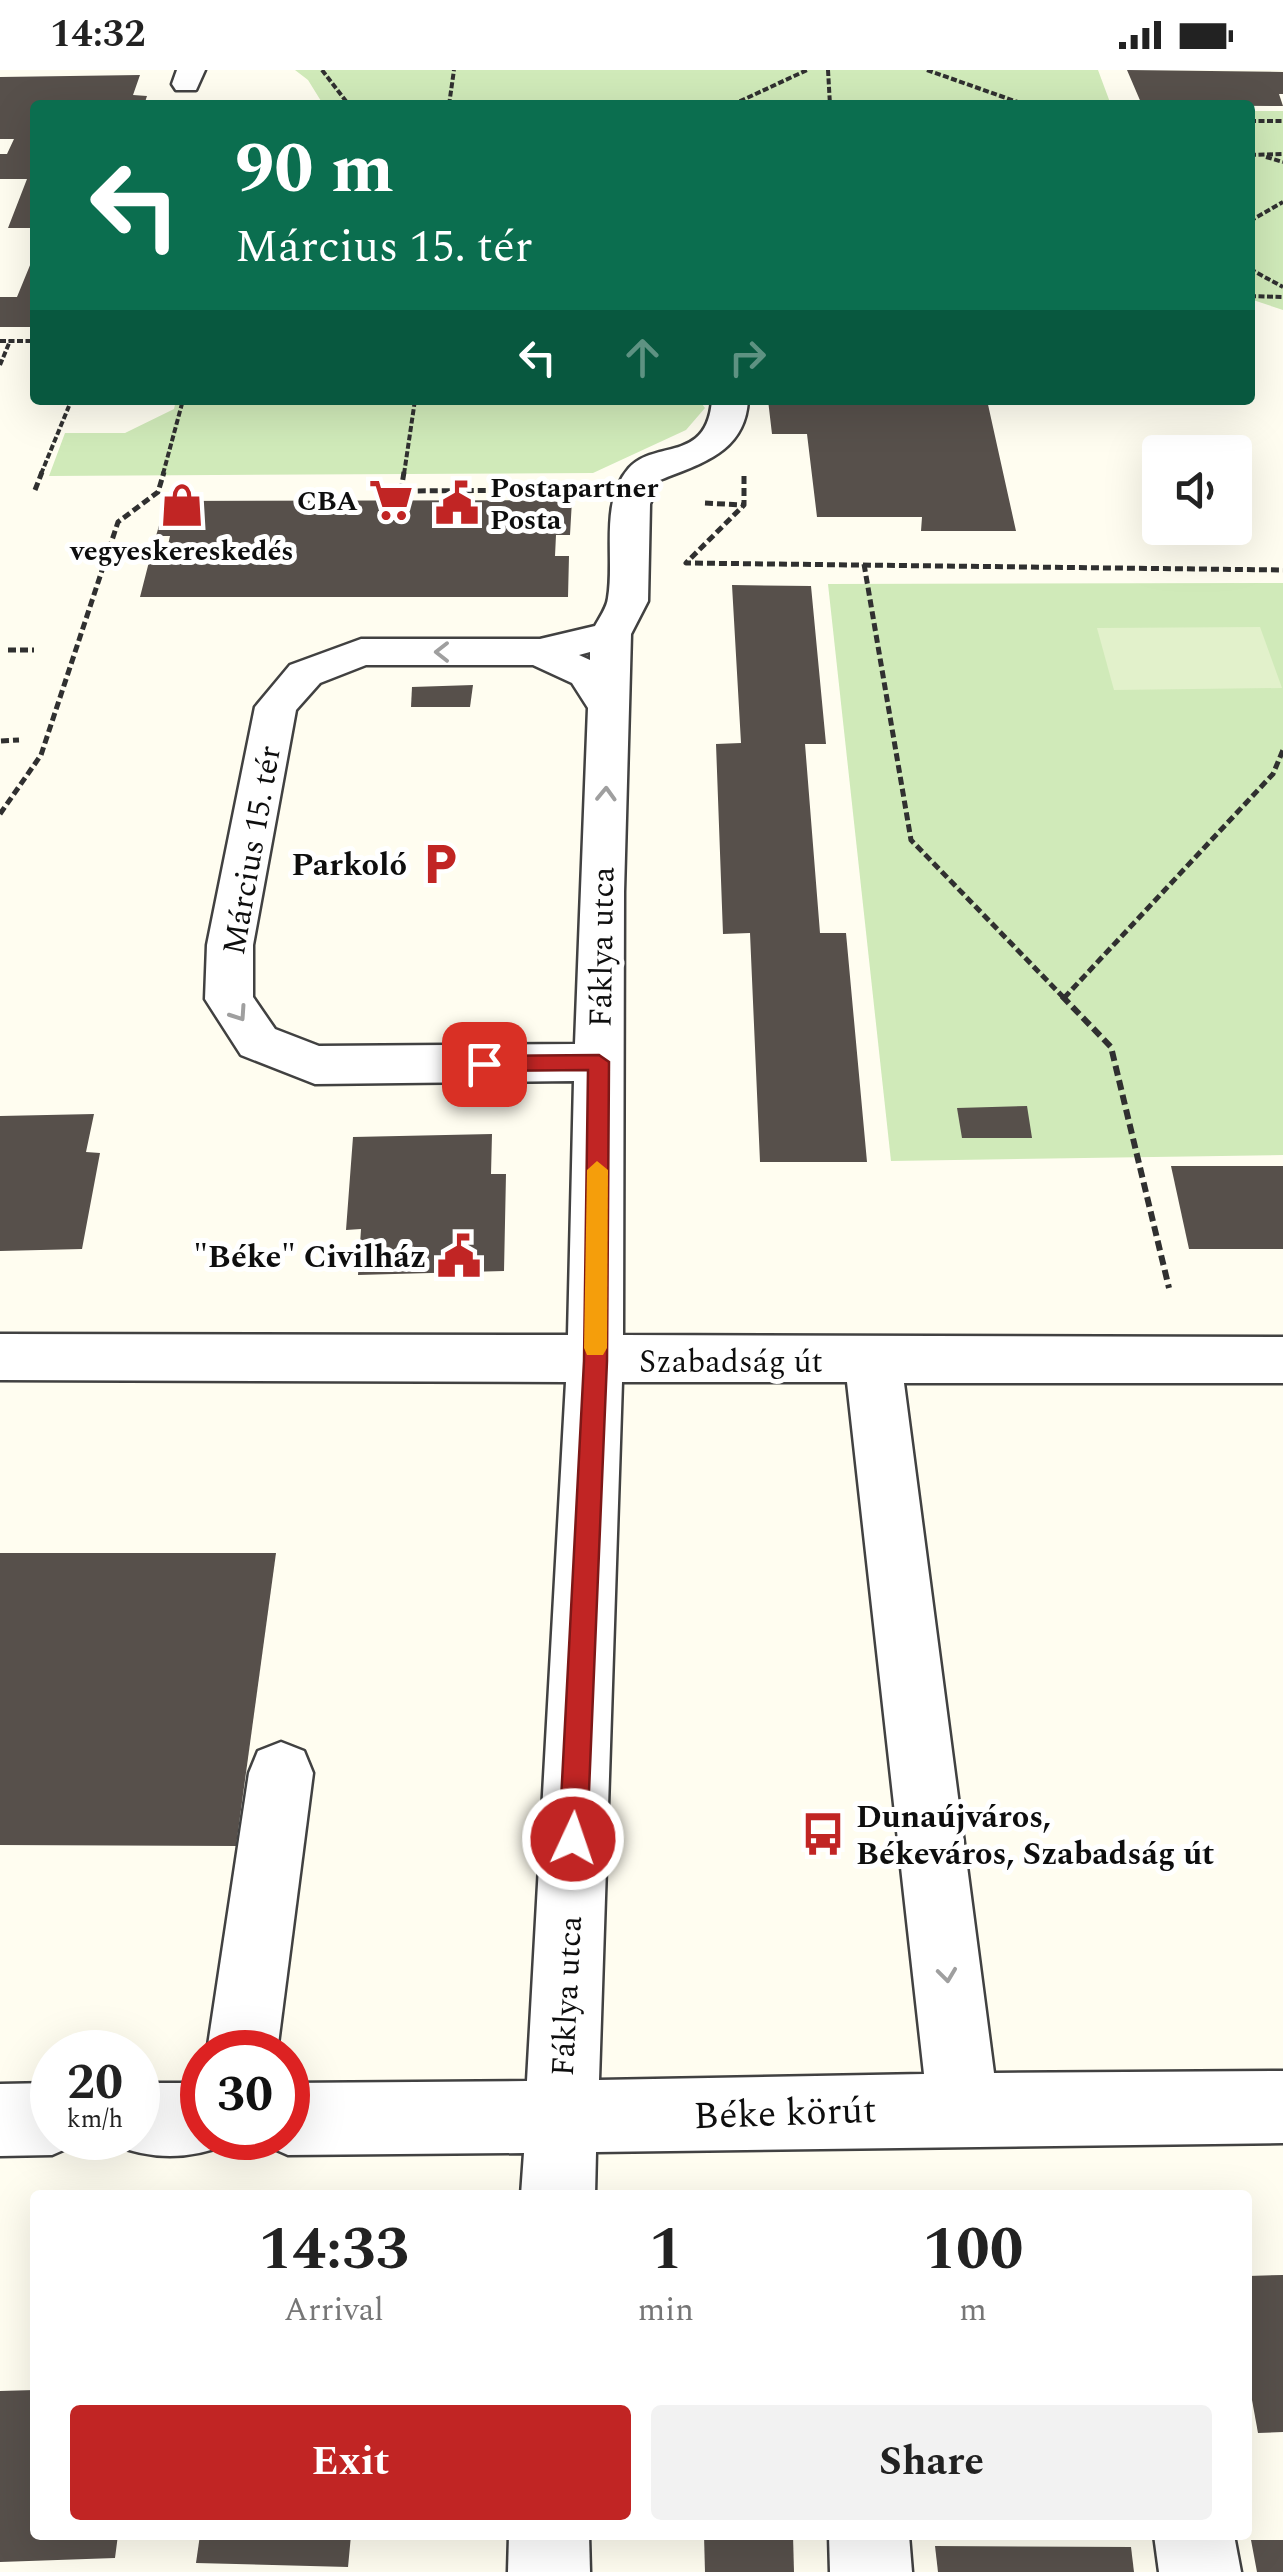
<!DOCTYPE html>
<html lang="en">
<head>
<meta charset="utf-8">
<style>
  body { margin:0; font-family:Spectral,serif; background:#f2f2f2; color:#222; height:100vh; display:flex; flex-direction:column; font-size:38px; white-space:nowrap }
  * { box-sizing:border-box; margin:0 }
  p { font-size:32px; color:#767676 }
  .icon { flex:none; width:55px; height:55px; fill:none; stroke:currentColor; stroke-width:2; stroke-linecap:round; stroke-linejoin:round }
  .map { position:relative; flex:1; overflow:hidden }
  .details { position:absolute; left:30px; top:2120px; width:1222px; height:350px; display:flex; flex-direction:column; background:#fff; border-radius:10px; box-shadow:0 10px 40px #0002 }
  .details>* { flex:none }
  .banner { position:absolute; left:30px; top:30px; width:1225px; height:305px; border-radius:10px; box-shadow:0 10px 40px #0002; background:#0b6e4f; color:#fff; overflow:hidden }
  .fabs { position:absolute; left:1142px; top:365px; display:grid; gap:20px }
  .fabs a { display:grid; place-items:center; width:110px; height:110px; border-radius:10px; background:#fff; box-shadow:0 10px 40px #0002; font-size:50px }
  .speed { position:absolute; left:30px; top:1960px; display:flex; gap:20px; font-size:50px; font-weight:700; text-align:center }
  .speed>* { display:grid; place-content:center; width:130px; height:130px; border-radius:50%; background:#fff; box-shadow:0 10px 40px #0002; line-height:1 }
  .speed small { font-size:25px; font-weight:400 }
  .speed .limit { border:15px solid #d22; background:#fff; color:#111 }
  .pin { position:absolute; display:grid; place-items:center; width:85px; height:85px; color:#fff; margin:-42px; border-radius:20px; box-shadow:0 5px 15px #0006 }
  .me { position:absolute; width:110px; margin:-55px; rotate:3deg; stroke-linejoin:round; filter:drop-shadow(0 0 8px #0008) }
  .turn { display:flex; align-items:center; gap:35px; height:210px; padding:0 40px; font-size:45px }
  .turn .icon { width:130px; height:130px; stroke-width:2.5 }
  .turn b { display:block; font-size:70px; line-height:85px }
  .lanes { display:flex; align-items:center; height:95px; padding:0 40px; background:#0003; justify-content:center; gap:50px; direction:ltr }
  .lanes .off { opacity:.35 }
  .eta { display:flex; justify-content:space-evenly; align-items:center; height:170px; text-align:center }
  .eta b { font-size:60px; font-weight:700; line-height:70px }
  .action { display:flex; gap:20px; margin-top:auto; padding:20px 40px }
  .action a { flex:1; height:115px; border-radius:10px; background:#c12524; color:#fff; font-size:40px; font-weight:700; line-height:115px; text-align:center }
  .action a+a { background:#f2f2f2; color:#222 }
  .status { display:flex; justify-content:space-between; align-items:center; height:70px; padding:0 50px; background:#fff; direction:ltr }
  .status svg { height:28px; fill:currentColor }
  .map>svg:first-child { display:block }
</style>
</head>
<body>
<div class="status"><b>14:32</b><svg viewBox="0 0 49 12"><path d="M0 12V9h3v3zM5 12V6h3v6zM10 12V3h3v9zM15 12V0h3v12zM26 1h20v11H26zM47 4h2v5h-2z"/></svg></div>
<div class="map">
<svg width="1283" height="2502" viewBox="0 0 1283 2502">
  <rect width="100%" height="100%" fill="#fffdf0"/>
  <g fill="#d0eab9">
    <polygon points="295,0 1098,0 1111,35 339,35 340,30 321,31 308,10"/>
    <polygon points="1250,41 1283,41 1283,240 1250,229"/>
    <polygon points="176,330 699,330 705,338 686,360 593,403 49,406 65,363 125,363 174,339"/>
    <polygon points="1283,513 1283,1085 891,1091 828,514"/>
  </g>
  <polygon fill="#e2f1cb" points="1260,557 1282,618 1114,620 1097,558"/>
  <g fill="#57504b">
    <polygon points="1127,0 1283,2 1283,24 1279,24 1283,36 1142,35"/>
    <polygon points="140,5 133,25 147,26 144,35 35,35 35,158 8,158 27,109 0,109 0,84 7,84 14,69 0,69 0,7"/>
    <polygon points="35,183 35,257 0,257 0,227 17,227"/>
    <polygon points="768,330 987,330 1016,461 921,461 922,447 817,447 807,364 772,364"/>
    <polygon points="572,430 570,465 556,465 555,486 569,486 568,527 140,527 151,484 166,484 170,466 156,466 166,431"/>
    <polygon points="732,515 811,516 826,674 805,674 820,863 846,863 867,1092 760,1092 750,863 723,864 716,674 741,673"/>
    <polygon points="473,615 470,637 411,637 412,617"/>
    <polygon points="1027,1036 1032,1068 962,1068 957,1038"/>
    <polygon points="94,1044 86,1082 100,1083 82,1179 0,1181 0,1046"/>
    <polygon points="492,1064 491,1104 506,1104 504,1201 358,1205 361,1159 346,1160 353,1067"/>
    <polygon points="1171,1096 1283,1096 1283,1179 1189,1179"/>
    <polygon points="0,1483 276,1483 236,1776 0,1775"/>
    <polygon points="1283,2205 1283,2362 1258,2363 1248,2308 1248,2206"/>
    <polygon points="35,2320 35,2465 118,2465 115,2488 0,2492 0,2321"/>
    <polygon points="200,2465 351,2465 348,2497 196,2493"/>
    <polygon points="704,2465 793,2465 794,2502 705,2502"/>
    <polygon points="1251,2470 1283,2470 1283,2502 1257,2502"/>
    <polygon points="935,2476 1131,2477 1134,2502 938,2502"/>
  </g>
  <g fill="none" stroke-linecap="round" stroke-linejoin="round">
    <g stroke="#414141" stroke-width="5">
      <g id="minor">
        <polygon points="177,0 205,0 196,20 176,20 172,14"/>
        <path d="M712 330H748C745 382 702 393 660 410L650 434 648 531 631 564 624 822 623 1265 1283 1267V1313H904L994 2003 1283 2001V2073L596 2082 595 2125H521L524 2083 288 2085 263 2074 260 2068H288V2013L527 2011 566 1312 0 1310V1264L568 1265 574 1011 315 1014 241 985 205 929 207 875 255 637 290 595 361 569H540L595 556C600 547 607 537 608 528 615 487 599 432 629 398 655 369 707 394 712 330ZM590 582V590L579 585ZM366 595H533L572 613 588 638 575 974 319 976 275 959 253 927V875L296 640 320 613ZM622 1312H847L924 2004 599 2010Z"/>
        <polygon points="281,1672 304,1681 313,1703 277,1982 207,1982 249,1703 258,1681"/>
        <polygon points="52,2013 52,2068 80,2068 77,2074 52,2085 0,2086 0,2014"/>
        <path d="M138 2013H202V2068H230L227 2074C191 2090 149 2090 113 2074L110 2068H138Z"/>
        <polygon points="509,2465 589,2465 590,2502 508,2502"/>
        <polygon points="829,2465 909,2465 912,2502 830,2502"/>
        <polygon points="1154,2465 1234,2465 1241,2502 1159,2502"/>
      </g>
    </g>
    <g stroke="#303030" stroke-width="4" stroke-dasharray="6 2.5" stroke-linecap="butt">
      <polyline points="322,0 349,35"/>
      <polyline points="828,0 830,35"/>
      <polyline points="927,0 1026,35"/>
      <polyline points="449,35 454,0"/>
      <polyline points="732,35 807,0"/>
      <polyline points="1250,51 1283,51"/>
      <polyline points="1250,85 1283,84"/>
      <polyline points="1266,87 1283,92"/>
      <polyline points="1250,151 1283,132"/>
      <polyline points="1250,199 1283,217"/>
      <polyline points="1250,226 1283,227"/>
      <polyline points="0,271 35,271"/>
      <polyline points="0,295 10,271"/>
      <polyline points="41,404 69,336"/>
      <polyline points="163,404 183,330"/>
      <polyline points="404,404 415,330"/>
    </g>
    <g stroke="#303030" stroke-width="5" stroke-dasharray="8 4" stroke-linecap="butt">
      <polyline points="404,402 401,421 579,420"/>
      <polyline points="744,406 744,435 686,493 1283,500"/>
      <polyline points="35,420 42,402"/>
      <polyline points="705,433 743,435"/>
      <polyline points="864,494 911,770 1065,929"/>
      <polyline points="8,580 34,580"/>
      <polyline points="1,671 19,670"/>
      <polyline points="0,744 41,685 118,452 158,422 164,402"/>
      <polyline points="1064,928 1273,704 1283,680"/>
    </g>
    <polyline stroke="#303030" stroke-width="6" stroke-dasharray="10 5" stroke-linecap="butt" points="1062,926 1111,977 1169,1218"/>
    <use href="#minor" fill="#fff" fill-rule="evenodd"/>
  </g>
  <defs><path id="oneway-chevron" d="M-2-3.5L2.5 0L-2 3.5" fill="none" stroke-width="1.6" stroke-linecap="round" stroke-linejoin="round" transform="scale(2.5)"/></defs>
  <g stroke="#9f9f9f">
    <use href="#oneway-chevron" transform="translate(442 582) rotate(180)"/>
    <use href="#oneway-chevron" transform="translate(606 724) rotate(-88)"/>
    <use href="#oneway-chevron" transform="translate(239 944) rotate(56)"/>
    <use href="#oneway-chevron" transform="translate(947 1905) rotate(83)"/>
  </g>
  <polygon fill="#c12524" stroke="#7d1817" stroke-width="2.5" points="599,985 609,992 607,1291 587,1769 583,1779 573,1783 563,1779 559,1769 584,1291 588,1000 484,1001 474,994 484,986"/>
  <polygon fill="#f59e0b" points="597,1091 608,1100 607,1278 603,1285 587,1285 584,1278 587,1100"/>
  <defs>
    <g id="supermarket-bare" transform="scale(3.45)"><path d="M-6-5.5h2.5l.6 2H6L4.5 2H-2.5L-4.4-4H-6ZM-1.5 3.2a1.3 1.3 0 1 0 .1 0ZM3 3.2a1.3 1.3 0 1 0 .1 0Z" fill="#c12524" stroke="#fff" stroke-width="2.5" paint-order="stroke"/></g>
    <g id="civic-bare" transform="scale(3.45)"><path d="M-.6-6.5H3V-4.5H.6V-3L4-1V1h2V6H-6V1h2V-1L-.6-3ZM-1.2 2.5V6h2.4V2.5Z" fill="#c12524" stroke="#fff" stroke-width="2.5" paint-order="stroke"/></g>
    <g id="shop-bare" transform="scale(3.45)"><path d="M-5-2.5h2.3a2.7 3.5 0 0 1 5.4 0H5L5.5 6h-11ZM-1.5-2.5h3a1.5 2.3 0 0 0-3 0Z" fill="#c12524" stroke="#fff" stroke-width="2.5" paint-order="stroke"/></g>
    <g id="parking-bare" transform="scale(3.45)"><path d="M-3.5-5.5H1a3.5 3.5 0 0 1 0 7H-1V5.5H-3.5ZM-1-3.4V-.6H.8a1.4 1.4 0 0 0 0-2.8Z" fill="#c12524" stroke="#fff" stroke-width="2.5" paint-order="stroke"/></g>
    <g id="bus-bare" transform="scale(3.45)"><path d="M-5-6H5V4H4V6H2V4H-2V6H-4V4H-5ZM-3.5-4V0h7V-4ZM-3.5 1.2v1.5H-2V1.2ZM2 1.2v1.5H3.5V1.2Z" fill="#c12524" stroke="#fff" stroke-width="2.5" paint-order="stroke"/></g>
  </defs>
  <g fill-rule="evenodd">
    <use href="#supermarket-bare" x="391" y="430"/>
    <use href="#civic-bare" x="457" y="433"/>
    <use href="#shop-bare" x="182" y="435"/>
    <use href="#parking-bare" x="440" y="794"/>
    <use href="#civic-bare" x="459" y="1186"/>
    <use href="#bus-bare" x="823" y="1764"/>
  </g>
  <g text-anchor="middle" stroke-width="10" stroke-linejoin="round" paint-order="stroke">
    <g font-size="28" font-weight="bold" fill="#0e0e0e" stroke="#fff" text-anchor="start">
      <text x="490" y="427">Postapartner<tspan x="490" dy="32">Posta</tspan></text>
      <text x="358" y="440" text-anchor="end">CBA</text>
      <text x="182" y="490" text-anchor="middle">vegyeskereskedés</text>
    </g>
    <g font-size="32" fill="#0e0e0e" stroke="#fff">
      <text transform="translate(251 780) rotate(-80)" y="11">Március 15. tér</text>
      <text transform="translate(601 877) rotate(-89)" y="11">Fáklya utca</text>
      <text x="731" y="1302">Szabadság út</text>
      <text transform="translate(566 1926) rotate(-87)" y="11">Fáklya utca</text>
    </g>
    <g font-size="32" font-weight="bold" fill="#0e0e0e" stroke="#fff" text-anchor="end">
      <text x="407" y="805">Parkoló</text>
      <text x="426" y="1197">"Béke" Civilház</text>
      <text x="856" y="1757" text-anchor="start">Dunaújváros,<tspan x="856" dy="37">Békeváros, Szabadság út</tspan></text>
    </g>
    <g font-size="38" fill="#0e0e0e" stroke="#fff">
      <text transform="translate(785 2042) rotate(-2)" y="13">Béke körút</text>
    </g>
  </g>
</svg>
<div class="fabs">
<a><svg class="icon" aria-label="sound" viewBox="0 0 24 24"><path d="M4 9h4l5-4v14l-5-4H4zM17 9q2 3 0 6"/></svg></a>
</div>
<div class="speed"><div>20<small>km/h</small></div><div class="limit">30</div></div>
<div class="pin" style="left:484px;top:994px;background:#d93025"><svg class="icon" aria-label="arrive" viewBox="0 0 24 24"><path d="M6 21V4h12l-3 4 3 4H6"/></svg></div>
<svg class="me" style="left:573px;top:1769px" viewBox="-20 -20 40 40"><circle r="17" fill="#c12524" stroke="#fff" stroke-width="3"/><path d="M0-11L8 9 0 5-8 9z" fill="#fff"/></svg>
<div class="banner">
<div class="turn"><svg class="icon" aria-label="left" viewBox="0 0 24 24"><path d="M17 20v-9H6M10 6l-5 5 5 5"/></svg><div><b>90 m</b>Március 15. tér</div></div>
<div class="lanes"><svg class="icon" aria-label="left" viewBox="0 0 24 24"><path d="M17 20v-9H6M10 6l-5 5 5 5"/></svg><svg class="icon off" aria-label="ahead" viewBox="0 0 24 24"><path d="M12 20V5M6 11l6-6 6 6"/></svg><svg class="icon off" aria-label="right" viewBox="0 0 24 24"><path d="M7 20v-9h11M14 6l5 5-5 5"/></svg></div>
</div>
<section class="details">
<div class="eta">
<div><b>14:33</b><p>Arrival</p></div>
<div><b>1</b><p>min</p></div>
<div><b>100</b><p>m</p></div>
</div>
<div class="action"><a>Exit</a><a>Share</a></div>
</section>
</div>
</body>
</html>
